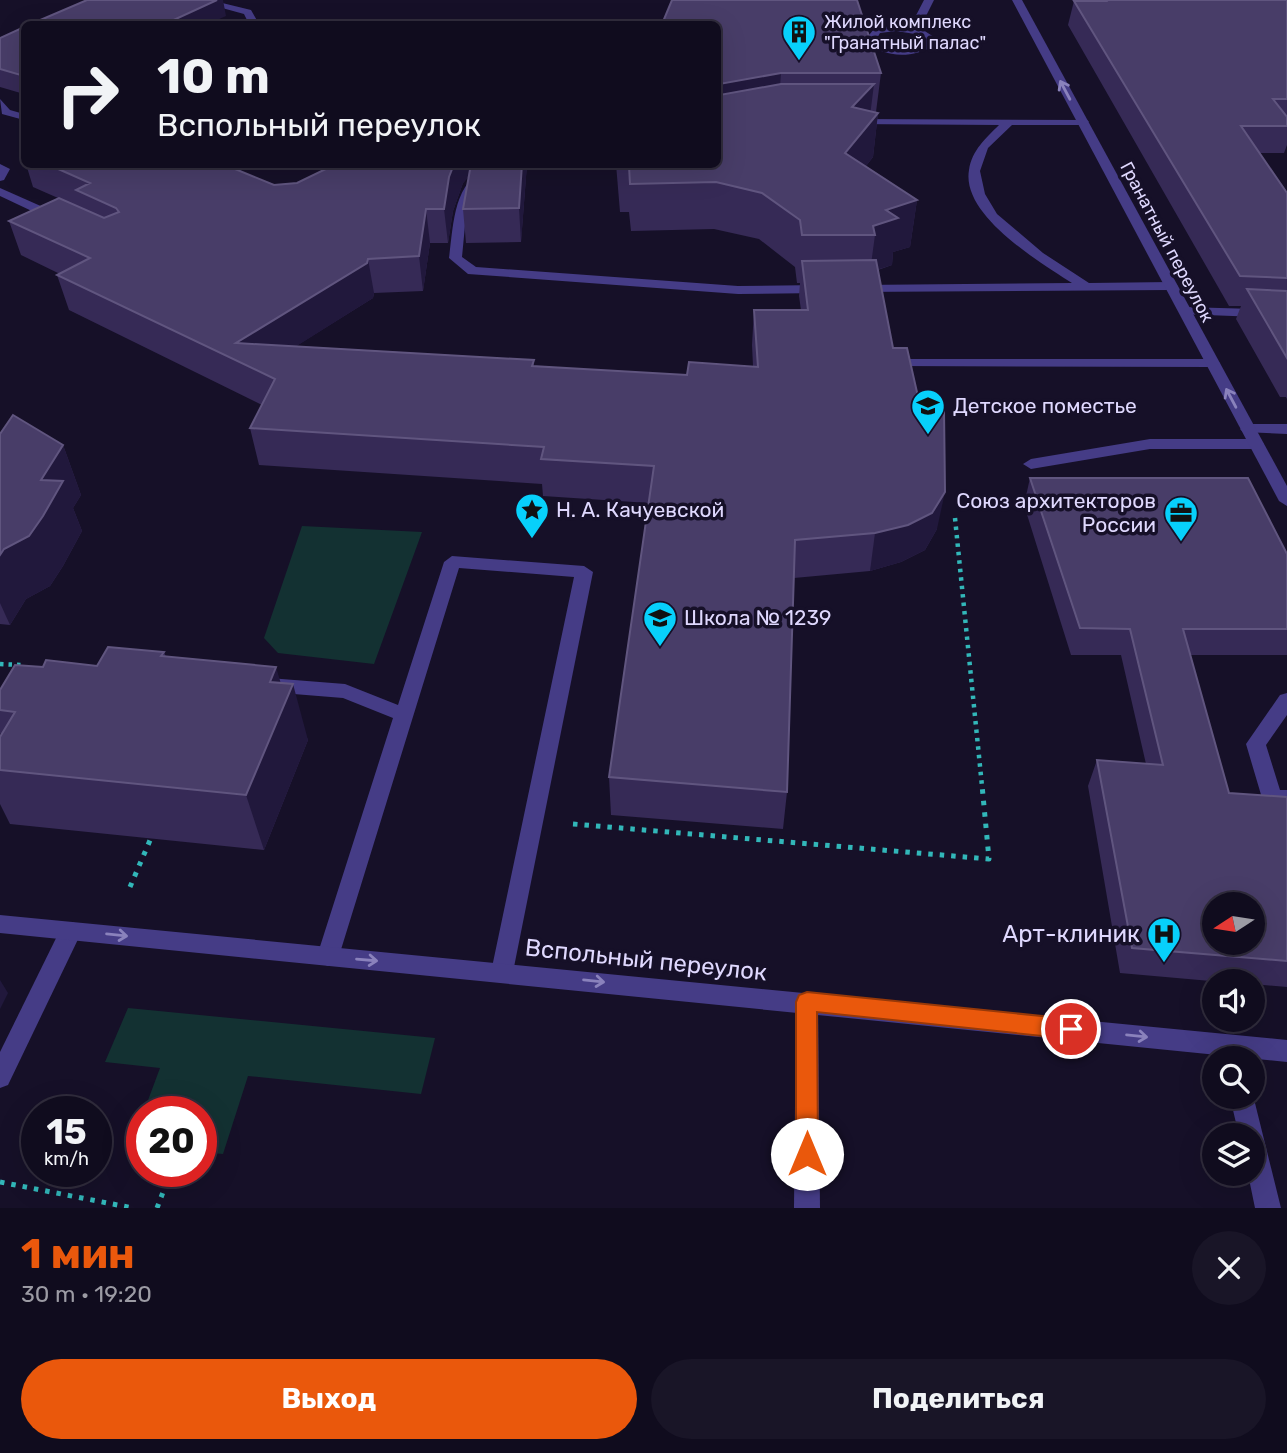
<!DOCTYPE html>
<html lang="ru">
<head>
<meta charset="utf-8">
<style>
  body { margin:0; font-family:Rubik,sans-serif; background:#191527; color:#f1f3f6; height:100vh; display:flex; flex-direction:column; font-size:26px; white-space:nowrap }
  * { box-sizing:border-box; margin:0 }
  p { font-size:23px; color:#9c9ba4 }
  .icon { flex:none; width:38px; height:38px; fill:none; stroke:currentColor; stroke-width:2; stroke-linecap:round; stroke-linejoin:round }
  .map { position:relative; height:1208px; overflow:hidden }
  .sheet { display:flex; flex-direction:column; background:#100c1e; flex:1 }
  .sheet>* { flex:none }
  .top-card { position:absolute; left:21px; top:21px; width:700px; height:147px; border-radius:10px; box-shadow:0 7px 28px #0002,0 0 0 2px #302c3c; background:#100c1e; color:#f1f3f6; overflow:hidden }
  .needle { width:46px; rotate:258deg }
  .tools { position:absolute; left:1202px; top:892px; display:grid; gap:14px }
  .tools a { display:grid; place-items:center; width:63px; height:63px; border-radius:50%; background:#100c1e; box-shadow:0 7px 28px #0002,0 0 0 2px #302c3c; font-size:35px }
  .speed { position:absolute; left:21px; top:1096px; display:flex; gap:14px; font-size:35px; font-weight:700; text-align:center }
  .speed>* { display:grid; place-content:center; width:91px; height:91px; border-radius:50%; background:#100c1e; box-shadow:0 7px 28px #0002,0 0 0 2px #302c3c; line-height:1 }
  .speed small { font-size:18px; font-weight:400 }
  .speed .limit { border:10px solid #d22; background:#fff; color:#111 }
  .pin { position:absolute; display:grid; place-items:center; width:60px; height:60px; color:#fff; margin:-30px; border:4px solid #fff; border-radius:50%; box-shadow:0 2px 7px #0007 }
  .me { position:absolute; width:77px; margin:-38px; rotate:0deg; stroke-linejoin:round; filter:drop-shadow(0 0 5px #0008) }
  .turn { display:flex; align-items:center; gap:24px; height:147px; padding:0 21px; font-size:32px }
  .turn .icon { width:91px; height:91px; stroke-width:2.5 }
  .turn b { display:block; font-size:49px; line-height:60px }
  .round { display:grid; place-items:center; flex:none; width:74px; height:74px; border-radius:37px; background:#191527 }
  .overview { display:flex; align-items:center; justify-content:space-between; height:119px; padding:0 21px }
  h1 { font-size:42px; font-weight:700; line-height:52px; color:#ea580c }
  .primary-button { display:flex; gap:14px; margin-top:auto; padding:14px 21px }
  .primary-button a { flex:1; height:80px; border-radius:42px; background:#ea580c; color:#fff; font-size:28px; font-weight:700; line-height:80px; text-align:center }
  .primary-button a+a { background:#191527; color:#f1f3f6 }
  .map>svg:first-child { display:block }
</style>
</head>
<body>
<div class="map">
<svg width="1287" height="1208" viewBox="0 0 1287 1208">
  <rect width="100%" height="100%" fill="#161028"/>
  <g fill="#133132">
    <polygon points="302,526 422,532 374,664 278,653 264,638"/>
    <polygon points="128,1008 435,1038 421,1094 248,1076 223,1154 201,1152 201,1111 144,1111 160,1068 105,1062"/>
  </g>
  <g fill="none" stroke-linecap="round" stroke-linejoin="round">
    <g stroke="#32b7b9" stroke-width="4.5" stroke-dasharray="3.5 5" stroke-linecap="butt">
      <polyline points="955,518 982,786"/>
      <polyline points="0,664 21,665"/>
    </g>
    <g stroke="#32b7b9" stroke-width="5" stroke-dasharray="4.5 7" stroke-linecap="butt">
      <polyline points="573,824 989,859 982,785"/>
      <polyline points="130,887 151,838"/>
      <polyline points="0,1182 133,1208"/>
      <polyline points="157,1208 171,1171"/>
    </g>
    <g fill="#453c86" fill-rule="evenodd">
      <polygon points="193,0 210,0 251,10 259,24 249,24 244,14"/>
      <path d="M924 0H934L920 28 934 37 933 46C912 59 882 58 865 40L874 29 896 25 910 27ZM896 31 915 34 925 40 924 43C908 52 890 50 876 40L880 33Z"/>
      <polygon points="0,99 10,110 24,114 24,120 2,114"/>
      <path d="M853 119 1087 120 1089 122 1083 125H1012L988 148 980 171 985 194 997 214 1043 253 1089 283 1171 282 1178 286 1171 290 854 292V286L859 285 1072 283C1039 262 961 215 969 170 972 150 986 138 999 125L849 124 847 122Z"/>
      <polygon points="0,164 10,169 4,180 0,181"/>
      <path d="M489 164H504L489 175 473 191 466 215 462 257 476 267 738 286 821 285 828 289 821 293 738 294 468 274 449 258C454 221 453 185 489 164Z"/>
      <polygon points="0,188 61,215 63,218 53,221 0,196"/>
      <polygon points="1185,307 1287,310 1287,318 1180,314 1180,308"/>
      <polygon points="901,359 1213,359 1220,363 1213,367 896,366 894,363"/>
      <polygon points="1248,424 1287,424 1287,434 1243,432 1240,429"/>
      <polygon points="1150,439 1256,439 1264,444 1256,449 1150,449 1031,469 1023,464 1031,459"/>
      <polygon points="452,556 584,566 593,572 513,972 510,979 502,982 494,979 491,972 574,577 459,568 339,956 336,963 328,966 320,963 317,956 393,718 343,698 269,692 262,690 260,685 262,680 269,678 345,684 398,705 444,562"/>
      <polygon points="1287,693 1287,715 1266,745 1280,790 1287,790 1287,806 1265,804 1262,798 1246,744 1280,695"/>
      <polygon points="71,922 79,924 82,931 8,1085 0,1088 0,1052 63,924"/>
      <polygon points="807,992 815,995 818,1002 820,1208 794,1208 796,1002 799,995"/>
      <polygon points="1253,1095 1281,1208 1255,1208 1248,1174 1253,1174 1253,1136 1239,1136 1230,1097 1253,1097"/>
    </g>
    <g fill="#453c86" fill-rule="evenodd">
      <polygon points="1012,0 1022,0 1287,486 1287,506 1279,501"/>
      <polygon points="0,915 1287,1040 1287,1062 0,933"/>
    </g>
  </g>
  <g fill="#362a56">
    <polygon points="1095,0 1287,0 1287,145 1284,153 1260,153 1287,193 1287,399 1286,397 1280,397 1236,319 1241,306 1229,306 1068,25 1074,1 1095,1"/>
    <polygon points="718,24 881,73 876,112 878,113 873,157 866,166 917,200 910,247 893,252 892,265 878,270 893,348 937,529 925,550 901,562 870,571 794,578 787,792 783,829 611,815 609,777 649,503 543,496 542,484 259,465 250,428 262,405 69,310 57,275 60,274 21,255 9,221 58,198 33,187 26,164 223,164 274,185 297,183 336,164 527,164 521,242 466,243 463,209 469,176 463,183 453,211 448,243 430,243 423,291 374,293 373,298 296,346 534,360 534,366 687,375 753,366 752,345 754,310 801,310 799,296 800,283 797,283 795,267 759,239 714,229 631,231 629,212 620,212 616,164 718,164"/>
    <polygon points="24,27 24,94 0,87 0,38"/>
    <polygon points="0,434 63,445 81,495 73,508 82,531 63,566 50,586 26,599 10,625 0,624"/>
    <polygon points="1030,478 1287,554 1287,655 1190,655 1229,793 1287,797 1287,987 1253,984 1253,982 1222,982 1120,973 1088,786 1097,760 1146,764 1121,655 1071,655 1024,505"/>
    <polygon points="164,652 166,657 281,683 308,740 264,850 10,824 0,804 0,737 1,735 0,733 0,690 43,667 97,666"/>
  </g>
  <g fill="#21183c">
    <polygon points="217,0 223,0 226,16 208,24 165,24"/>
    <polygon points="781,73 778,116 718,127 718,90 719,84"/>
    <polygon points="874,84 869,124 878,113 873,157 840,199 852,107"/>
    <polygon points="454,164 485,164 473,172 463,183 453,211 448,243 444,209 449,177"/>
    <polygon points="522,164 527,164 521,242 519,208"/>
    <polygon points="917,200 910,247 893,252 892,265 870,272 875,235 873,226 886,210"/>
    <polygon points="426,209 430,243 423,291 419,256"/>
    <polygon points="368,259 374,293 373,298 257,371 236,343"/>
    <polygon points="63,445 81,495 73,508 82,531 63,566 50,586 26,599 10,625 0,603 0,555 41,480"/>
    <polygon points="945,492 937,529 925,550 901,562 870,571 875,533"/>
    <polygon points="276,667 286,701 293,684 308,740 264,850 246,795 270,682"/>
    <polygon points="0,980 8,993 0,1009"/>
  </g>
  <g fill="#483d68" stroke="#60557f" stroke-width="2" fill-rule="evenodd">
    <polygon points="87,0 217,0 165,24 31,24"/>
    <polygon points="672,0 857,0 881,73 781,73 719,84 718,90 718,24 662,24"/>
    <polygon points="1105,0 1287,0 1287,99 1273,99 1287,117 1287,126 1241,126 1287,193 1287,278 1240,276 1074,1 1106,1"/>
    <polygon points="24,27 24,76 0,69 0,38"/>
    <polygon points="781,84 874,84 852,107 878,113 845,153 917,200 886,210 898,218 873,226 875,235 802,235 800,220 762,193 716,182 630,184 629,166 619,166 619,164 718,164 718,92 720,95"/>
    <polygon points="47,164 223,164 274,185 297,183 336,164 454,164 449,177 444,209 426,209 419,256 368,259 367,263 236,343 534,360 532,366 687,375 689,362 758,367 754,310 808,310 802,261 876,260 893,348 907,348 921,410 944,410 945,492 932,513 908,525 875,533 795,540 787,792 609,777 654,466 541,459 544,447 250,428 275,379 57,275 90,258 9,221 59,198 104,218 119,212 116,208 76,190 90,183"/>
    <polygon points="471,164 522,164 519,208 463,209"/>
    <polygon points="1247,289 1287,291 1287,358"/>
    <polygon points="13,415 63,445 41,480 63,481 43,516 29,536 4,549 0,555 0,434"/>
    <path d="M1030 478H1248L1287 554V629H1183L1229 793 1287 797V961L1132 948 1097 760 1163 765 1130 629 1080 628ZM1214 905H1253V943H1214Z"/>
    <polygon points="108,647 164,652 161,656 276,667 270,682 293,684 246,795 0,770 0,737 15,712 0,710 0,690 15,665 43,667 46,660 97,666"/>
  </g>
  <defs><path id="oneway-shaft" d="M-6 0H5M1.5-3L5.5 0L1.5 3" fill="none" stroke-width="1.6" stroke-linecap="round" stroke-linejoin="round" transform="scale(1.75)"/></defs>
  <g stroke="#8a82bc">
    <use href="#oneway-shaft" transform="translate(1065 90) rotate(-118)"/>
    <use href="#oneway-shaft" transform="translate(1231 398) rotate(-118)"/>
    <use href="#oneway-shaft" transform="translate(117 935) rotate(6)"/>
    <use href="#oneway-shaft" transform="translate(367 960) rotate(5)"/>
    <use href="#oneway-shaft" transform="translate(594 981) rotate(6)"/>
    <use href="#oneway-shaft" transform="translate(1137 1036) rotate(6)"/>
  </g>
  <polygon fill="#ea580c" stroke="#983908" stroke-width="2" points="807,992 1071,1019 1079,1022 1082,1029 1079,1036 1071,1039 817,1012 818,1154 815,1161 807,1165 799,1161 796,1154 796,1002 799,995"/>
  <defs>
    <g id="building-pin" transform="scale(1.75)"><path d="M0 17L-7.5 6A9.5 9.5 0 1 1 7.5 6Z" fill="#07d0fb" stroke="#161028"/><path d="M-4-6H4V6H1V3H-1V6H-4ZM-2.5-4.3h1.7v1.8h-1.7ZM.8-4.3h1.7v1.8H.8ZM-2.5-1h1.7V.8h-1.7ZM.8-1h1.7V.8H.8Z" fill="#111"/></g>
    <g id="school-pin" transform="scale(1.75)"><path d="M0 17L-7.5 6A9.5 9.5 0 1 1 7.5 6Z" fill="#07d0fb" stroke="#161028"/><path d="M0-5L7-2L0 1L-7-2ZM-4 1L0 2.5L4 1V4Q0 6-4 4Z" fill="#111"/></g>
    <g id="sight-pin" transform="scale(1.75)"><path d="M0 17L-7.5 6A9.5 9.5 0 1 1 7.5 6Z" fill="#07d0fb" stroke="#161028"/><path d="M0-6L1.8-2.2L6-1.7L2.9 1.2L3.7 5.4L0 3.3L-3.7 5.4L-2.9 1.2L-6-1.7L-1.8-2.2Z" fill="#111"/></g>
    <g id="office-pin" transform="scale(1.75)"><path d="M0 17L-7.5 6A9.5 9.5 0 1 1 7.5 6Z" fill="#07d0fb" stroke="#161028"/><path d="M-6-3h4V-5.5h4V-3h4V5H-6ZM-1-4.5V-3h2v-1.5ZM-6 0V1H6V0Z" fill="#111"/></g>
    <g id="hospital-pin" transform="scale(1.75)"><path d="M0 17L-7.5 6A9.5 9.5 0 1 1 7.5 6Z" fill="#07d0fb" stroke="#161028"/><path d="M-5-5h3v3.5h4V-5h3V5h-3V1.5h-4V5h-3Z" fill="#111"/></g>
  </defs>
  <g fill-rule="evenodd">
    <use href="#building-pin" x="799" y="32"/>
    <use href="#school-pin" x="928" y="406"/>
    <use href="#sight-pin" x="532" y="510"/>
    <use href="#office-pin" x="1181" y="513"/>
    <use href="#school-pin" x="660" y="618"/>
    <use href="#hospital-pin" x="1164" y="934"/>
  </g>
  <g text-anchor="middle" stroke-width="7" stroke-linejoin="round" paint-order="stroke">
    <g font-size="18" fill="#dfd8fe" stroke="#161028" text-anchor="start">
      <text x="824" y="28">Жилой комплекс<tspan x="824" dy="21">"Гранатный палас"</tspan></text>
    </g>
    <g font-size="18" fill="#dfd8fe" stroke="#161028">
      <text transform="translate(1167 242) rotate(62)" y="6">Гранатный переулок</text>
    </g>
    <g font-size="21" fill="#dfd8fe" stroke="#161028" text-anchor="start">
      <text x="953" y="413">Детское поместье</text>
      <text x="1156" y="508" text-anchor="end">Союз архитекторов<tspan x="1156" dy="24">России</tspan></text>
      <text x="556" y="517">Н. А. Качуевской</text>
      <text x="684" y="625">Школа № 1239</text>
    </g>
    <g font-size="24" fill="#dfd8fe" stroke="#161028" text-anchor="end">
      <text x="1140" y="942">Арт-клиник</text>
    </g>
    <g font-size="24" fill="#dfd8fe" stroke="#161028">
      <text transform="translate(646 960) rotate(6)" y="8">Вспольный переулок</text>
    </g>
  </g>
</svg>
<div class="tools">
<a><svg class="needle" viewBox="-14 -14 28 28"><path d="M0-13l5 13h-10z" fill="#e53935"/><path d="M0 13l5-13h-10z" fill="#9c9ba4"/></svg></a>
<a><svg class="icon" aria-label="sound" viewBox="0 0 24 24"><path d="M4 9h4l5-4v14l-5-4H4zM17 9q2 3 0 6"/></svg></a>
<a><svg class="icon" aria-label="search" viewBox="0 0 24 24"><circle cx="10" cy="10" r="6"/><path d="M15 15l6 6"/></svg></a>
<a><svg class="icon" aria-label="layers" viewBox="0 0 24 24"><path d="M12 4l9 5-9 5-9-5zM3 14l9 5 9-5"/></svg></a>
</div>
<div class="speed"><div>15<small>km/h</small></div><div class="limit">20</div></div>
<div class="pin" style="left:1071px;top:1029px;background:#d93025"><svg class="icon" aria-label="arrive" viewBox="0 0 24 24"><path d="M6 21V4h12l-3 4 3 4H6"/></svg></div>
<svg class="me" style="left:807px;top:1154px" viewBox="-20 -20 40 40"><circle r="19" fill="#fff"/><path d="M0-13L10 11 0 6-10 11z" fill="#ea580c"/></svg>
<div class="top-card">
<div class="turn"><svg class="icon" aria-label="right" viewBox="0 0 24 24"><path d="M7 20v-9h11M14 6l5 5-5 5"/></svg><div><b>10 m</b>Вспольный переулок</div></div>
</div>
</div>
<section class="sheet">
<div class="overview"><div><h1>1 мин</h1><p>30 m · 19:20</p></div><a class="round"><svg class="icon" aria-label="close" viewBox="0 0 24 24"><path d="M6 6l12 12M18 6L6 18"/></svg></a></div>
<div class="primary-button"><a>Выход</a><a>Поделиться</a></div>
</section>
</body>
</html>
